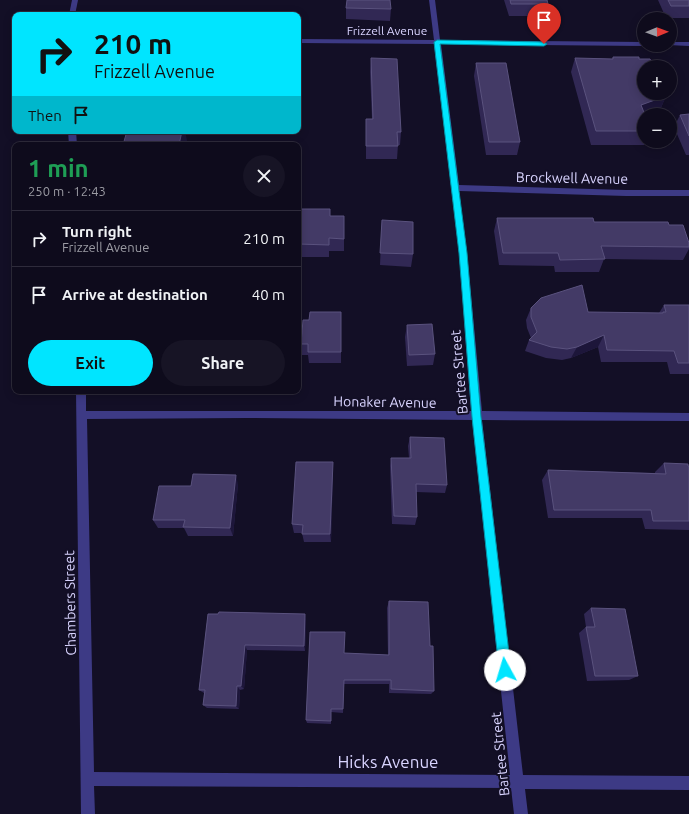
<!DOCTYPE html>
<html lang="en">
<head>
<meta charset="utf-8">
<style>
  body { margin:0; font-family:Ubuntu,sans-serif; background:#171425; color:#f1f3f6; height:100vh; display:flex; flex-direction:column; font-size:15px; white-space:nowrap }
  * { box-sizing:border-box; margin:0 }
  p { font-size:13px; color:#9b9ba3 }
  .icon { flex:none; width:22px; height:22px; fill:none; stroke:currentColor; stroke-width:2; stroke-linecap:round; stroke-linejoin:round }
  .map { position:relative; flex:1; overflow:hidden }
  .panel { position:absolute; left:12px; top:142px; width:289px; height:252px; display:flex; flex-direction:column; background:#0e0b1c; border-radius:8px; box-shadow:0 2px 10px #0003,0 0 0 1px #2e2b3b }
  .panel>* { flex:none }
  .top-card { position:absolute; left:12px; top:12px; width:289px; height:122px; border-radius:8px; box-shadow:0 2px 10px #0003,0 0 0 1px #2e2b3b; background:#00e5ff; color:#111; overflow:hidden }
  .needle { width:26px; rotate:89deg }
  .tools { position:absolute; left:637px; top:12px; display:grid; gap:8px }
  .tools a { display:grid; place-items:center; width:40px; height:40px; border-radius:50%; background:#0e0b1c; box-shadow:0 2px 10px #0003,0 0 0 1px #2e2b3b; font-size:20px }
  .pin { position:absolute; display:grid; place-items:center; width:34px; height:34px; color:#fff; margin:-41px -17px; border-radius:50% 50% 50% 0; rotate:-45deg; box-shadow:0 0 4px #0007 }
  .pin .icon { rotate:45deg }
  .me { position:absolute; width:44px; margin:-22px; rotate:354deg; stroke-linejoin:round; filter:drop-shadow(0 0 3px #0008) }
  .turn { display:flex; align-items:center; gap:14px; height:84px; padding:0 16px; font-size:18px }
  .turn .icon { width:52px; height:52px; stroke-width:2.5 }
  .turn b { display:block; font-size:28px; line-height:34px }
  .then { display:flex; align-items:center; height:38px; padding:0 16px; background:#0003; gap:8px; font-size:15px }
  .round { display:grid; place-items:center; flex:none; width:42px; height:42px; border-radius:21px; background:#171425 }
  .summary { display:flex; align-items:center; justify-content:space-between; height:68px; padding:0 16px }
  h1 { font-size:24px; font-weight:700; line-height:30px; color:#1e9e55 }
  .primary-button { display:flex; gap:8px; margin-top:auto; padding:8px 16px }
  .primary-button a { flex:1; height:46px; border-radius:24px; background:#00e5ff; color:#111; font-size:16px; font-weight:700; line-height:46px; text-align:center }
  .primary-button a+a { background:#171425; color:#f1f3f6 }
  ul { padding:0; list-style:none }
  li { display:flex; align-items:center; gap:12px; height:56px; padding:0 16px; border-top:1px solid #2e2b3b }
  li div { flex:1 }
  li b { display:block; font-size:15px }
  li em { font-style:normal }
  .map>svg:first-child { display:block }
</style>
</head>
<body>
<div class="map">
<svg width="689" height="814" viewBox="0 0 689 814">
  <rect width="100%" height="100%" fill="#130f26"/>
  <g fill="none" stroke-linecap="round" stroke-linejoin="round">
    <g fill="#3d3a85" fill-rule="evenodd">
      <polygon points="72,0 78,0 75,15 69,15"/>
      <path d="M429 0H435L440 40 644 42V45H647L644 46 441 44 459 185 626 190H689V196H626L459 191 467 253 482 411 689 413V421L482 420 523 775 689 776V790L525 789 528 814H514L511 788 94 786 95 814H81L76 391H86V411H471L459 253 434 44 298 43V39L434 40ZM246 418 472 420 510 775 94 772 87 419Z"/>
      <polygon points="670,42 689,42 689,46 668,45 670,45"/>
      <polygon points="68,131 76,131 77,145 69,145"/>
    </g>
  </g>
  <g fill="#312854">
    <polygon points="504,0 547,0 548,4 545,16 509,16"/>
    <polygon points="658,0 689,0 689,18 666,18"/>
    <polygon points="346,8 391,9 390,21 346,19"/>
    <polygon points="613,57 639,59 666,96 660,110 646,115 644,115 644,141 646,141 644,145 591,145 571,72 575,58 612,59"/>
    <polygon points="371,58 401,132 400,145 398,145 397,159 366,159 366,119 372,119 370,72"/>
    <polygon points="476,63 520,142 517,155 486,155 474,76"/>
    <polygon points="689,114 689,155 686,155 674,127 680,115"/>
    <polygon points="298,209 330,216 344,216 344,251 329,251 329,257 298,257"/>
    <polygon points="497,218 669,225 689,243 689,249 683,260 604,259 599,272 555,272 554,266 499,265 494,231"/>
    <polygon points="382,220 413,254 411,267 380,265"/>
    <polygon points="664,305 689,305 689,374 670,374 667,362 601,362 598,347 571,358 562,360 546,358 525,351 529,340 531,338 527,328 526,320 531,308 588,312 659,313"/>
    <polygon points="341,312 341,363 309,363 308,355 302,355 301,344 309,320"/>
    <polygon points="407,325 435,354 433,365 407,366 405,337"/>
    <polygon points="410,437 447,485 445,493 416,492 417,517 415,525 392,524 390,466 391,458 409,458 408,446"/>
    <polygon points="664,463 689,466 689,530 645,529 642,518 548,518 542,480 548,470 655,473 655,472"/>
    <polygon points="333,471 331,542 304,542 302,533 294,533 292,524"/>
    <polygon points="238,484 233,536 188,536 184,528 158,528 153,520 191,486"/>
    <polygon points="389,601 430,646 434,691 431,694 389,693 389,684 344,684 343,713 331,712 331,724 307,723 306,720 344,653 388,655 387,608"/>
    <polygon points="591,608 638,676 629,680 587,681 579,633 586,627 584,614"/>
    <polygon points="208,614 306,619 305,651 247,650 244,689 240,690 239,709 207,708 203,705 204,693 199,690"/>
  </g>
  <g fill="#1d163a">
    <polygon points="666,96 660,110 646,115 644,115 641,105"/>
    <polygon points="182,131 185,131 188,145 179,145"/>
    <polygon points="604,335 598,347 571,358 577,347"/>
    <polygon points="333,462 333,471 331,542 330,534"/>
    <polygon points="236,475 238,484 233,536 230,528"/>
    <polygon points="305,614 306,619 305,651 304,646"/>
    <polygon points="245,645 247,650 244,689 241,686"/>
    <polygon points="237,686 240,690 239,709 236,706"/>
  </g>
  <g fill="#433a66" stroke="#5a527e">
    <polygon points="347,0 390,0 391,9 346,8"/>
    <polygon points="510,0 547,0 548,4 511,4"/>
    <polygon points="668,0 689,0 689,6 671,6"/>
    <polygon points="613,57 639,57 639,59 650,59 654,67 644,67 644,93 665,93 666,96 641,105 645,115 644,115 644,131 596,131 575,58 613,59"/>
    <polygon points="371,58 397,59 401,132 397,132 398,146 366,146 366,119 373,119"/>
    <polygon points="476,63 506,63 520,142 489,142"/>
    <polygon points="689,114 689,136 680,115"/>
    <polygon points="127,131 182,131 179,145 123,145"/>
    <polygon points="298,209 330,209 330,216 344,216 344,239 329,238 329,245 298,244"/>
    <polygon points="497,218 593,218 594,222 668,222 669,225 683,225 689,243 689,247 601,246 605,259 560,260 558,253 503,253"/>
    <polygon points="382,220 413,222 413,254 380,253"/>
    <polygon points="582,285 588,312 663,313 663,312 666,312 664,305 689,305 689,363 678,363 674,351 607,350 604,335 577,347 567,349 551,347 529,340 537,332 531,317 531,308 541,298"/>
    <polygon points="310,312 341,312 341,352 308,352 308,344 301,344 303,320 309,320"/>
    <polygon points="432,324 435,354 409,355 407,325"/>
    <polygon points="410,437 444,438 447,485 416,484 417,517 394,516 391,458 411,458"/>
    <polygon points="296,462 333,462 330,534 302,534 303,525 292,524"/>
    <polygon points="664,463 688,464 688,466 689,466 689,521 653,521 651,510 554,510 548,470 666,474"/>
    <polygon points="193,474 236,475 230,528 183,527 185,520 153,520 159,486 191,486"/>
    <polygon points="389,601 428,602 430,646 433,646 434,691 391,689 391,680 344,680 343,709 331,709 331,721 306,720 310,632 345,632 344,653 389,655"/>
    <polygon points="591,608 625,609 638,676 595,676 586,627 595,627"/>
    <polygon points="219,612 305,614 304,646 245,645 241,686 237,686 236,706 203,705 205,690 199,690 208,614 218,614"/>
  </g>
  <polygon fill="#00e5ff" stroke="#0095a6" points="437,40 544,42 547,44 544,46 440,44 467,253 481,417 511,670 509,674 505,676 501,674 499,670 472,417 459,253 434,42"/>
  <g text-anchor="middle" stroke-width="4" stroke-linejoin="round" paint-order="stroke">
    <g font-size="12" fill="#d9d4ff" stroke="#130f26">
      <text x="387" y="35">Frizzell Avenue</text>
    </g>
    <g font-size="14" fill="#d9d4ff" stroke="#130f26">
      <text transform="translate(572 178) rotate(1)" y="5">Brockwell Avenue</text>
      <text transform="translate(459 372) rotate(-95)" y="5">Bartee Street</text>
      <text transform="translate(385 402) rotate(1)" y="5">Honaker Avenue</text>
      <text transform="translate(70 603) rotate(-91)" y="5">Chambers Street</text>
      <text transform="translate(500 754) rotate(-96)" y="5">Bartee Street</text>
    </g>
    <g font-size="17" fill="#d9d4ff" stroke="#130f26">
      <text x="388" y="768">Hicks Avenue</text>
    </g>
  </g>
</svg>
<div class="tools">
<a><svg class="needle" viewBox="-14 -14 28 28"><path d="M0-13l5 13h-10z" fill="#e53935"/><path d="M0 13l5-13h-10z" fill="#9b9ba3"/></svg></a>
<a>+</a>
<a>−</a>
</div>
<div class="pin" style="left:544px;top:44px;background:#d93025"><svg class="icon" aria-label="arrive" viewBox="0 0 24 24"><path d="M6 21V4h12l-3 4 3 4H6"/></svg></div>
<svg class="me" style="left:505px;top:670px" viewBox="-20 -20 40 40"><circle r="19" fill="#fff"/><path d="M0-13L10 11 0 6-10 11z" fill="#00e5ff"/></svg>
<div class="top-card">
<div class="turn"><svg class="icon" aria-label="right" viewBox="0 0 24 24"><path d="M7 20v-9h11M14 6l5 5-5 5"/></svg><div><b>210 m</b>Frizzell Avenue</div></div>
<div class="then">Then<svg class="icon" aria-label="arrive" viewBox="0 0 24 24"><path d="M6 21V4h12l-3 4 3 4H6"/></svg></div>
</div>
<section class="panel">
<div class="summary"><div><h1>1 min</h1><p>250 m · 12:43</p></div><a class="round"><svg class="icon" aria-label="close" viewBox="0 0 24 24"><path d="M6 6l12 12M18 6L6 18"/></svg></a></div>
<ul>
<li><svg class="icon" aria-label="right" viewBox="0 0 24 24"><path d="M7 20v-9h11M14 6l5 5-5 5"/></svg><div><b>Turn right</b><p>Frizzell Avenue</p></div><em>210 m</em></li>
<li><svg class="icon" aria-label="arrive" viewBox="0 0 24 24"><path d="M6 21V4h12l-3 4 3 4H6"/></svg><div><b>Arrive at destination</b></div><em>40 m</em></li>
</ul>
<div class="primary-button"><a>Exit</a><a>Share</a></div>
</section>
</div>
</body>
</html>
